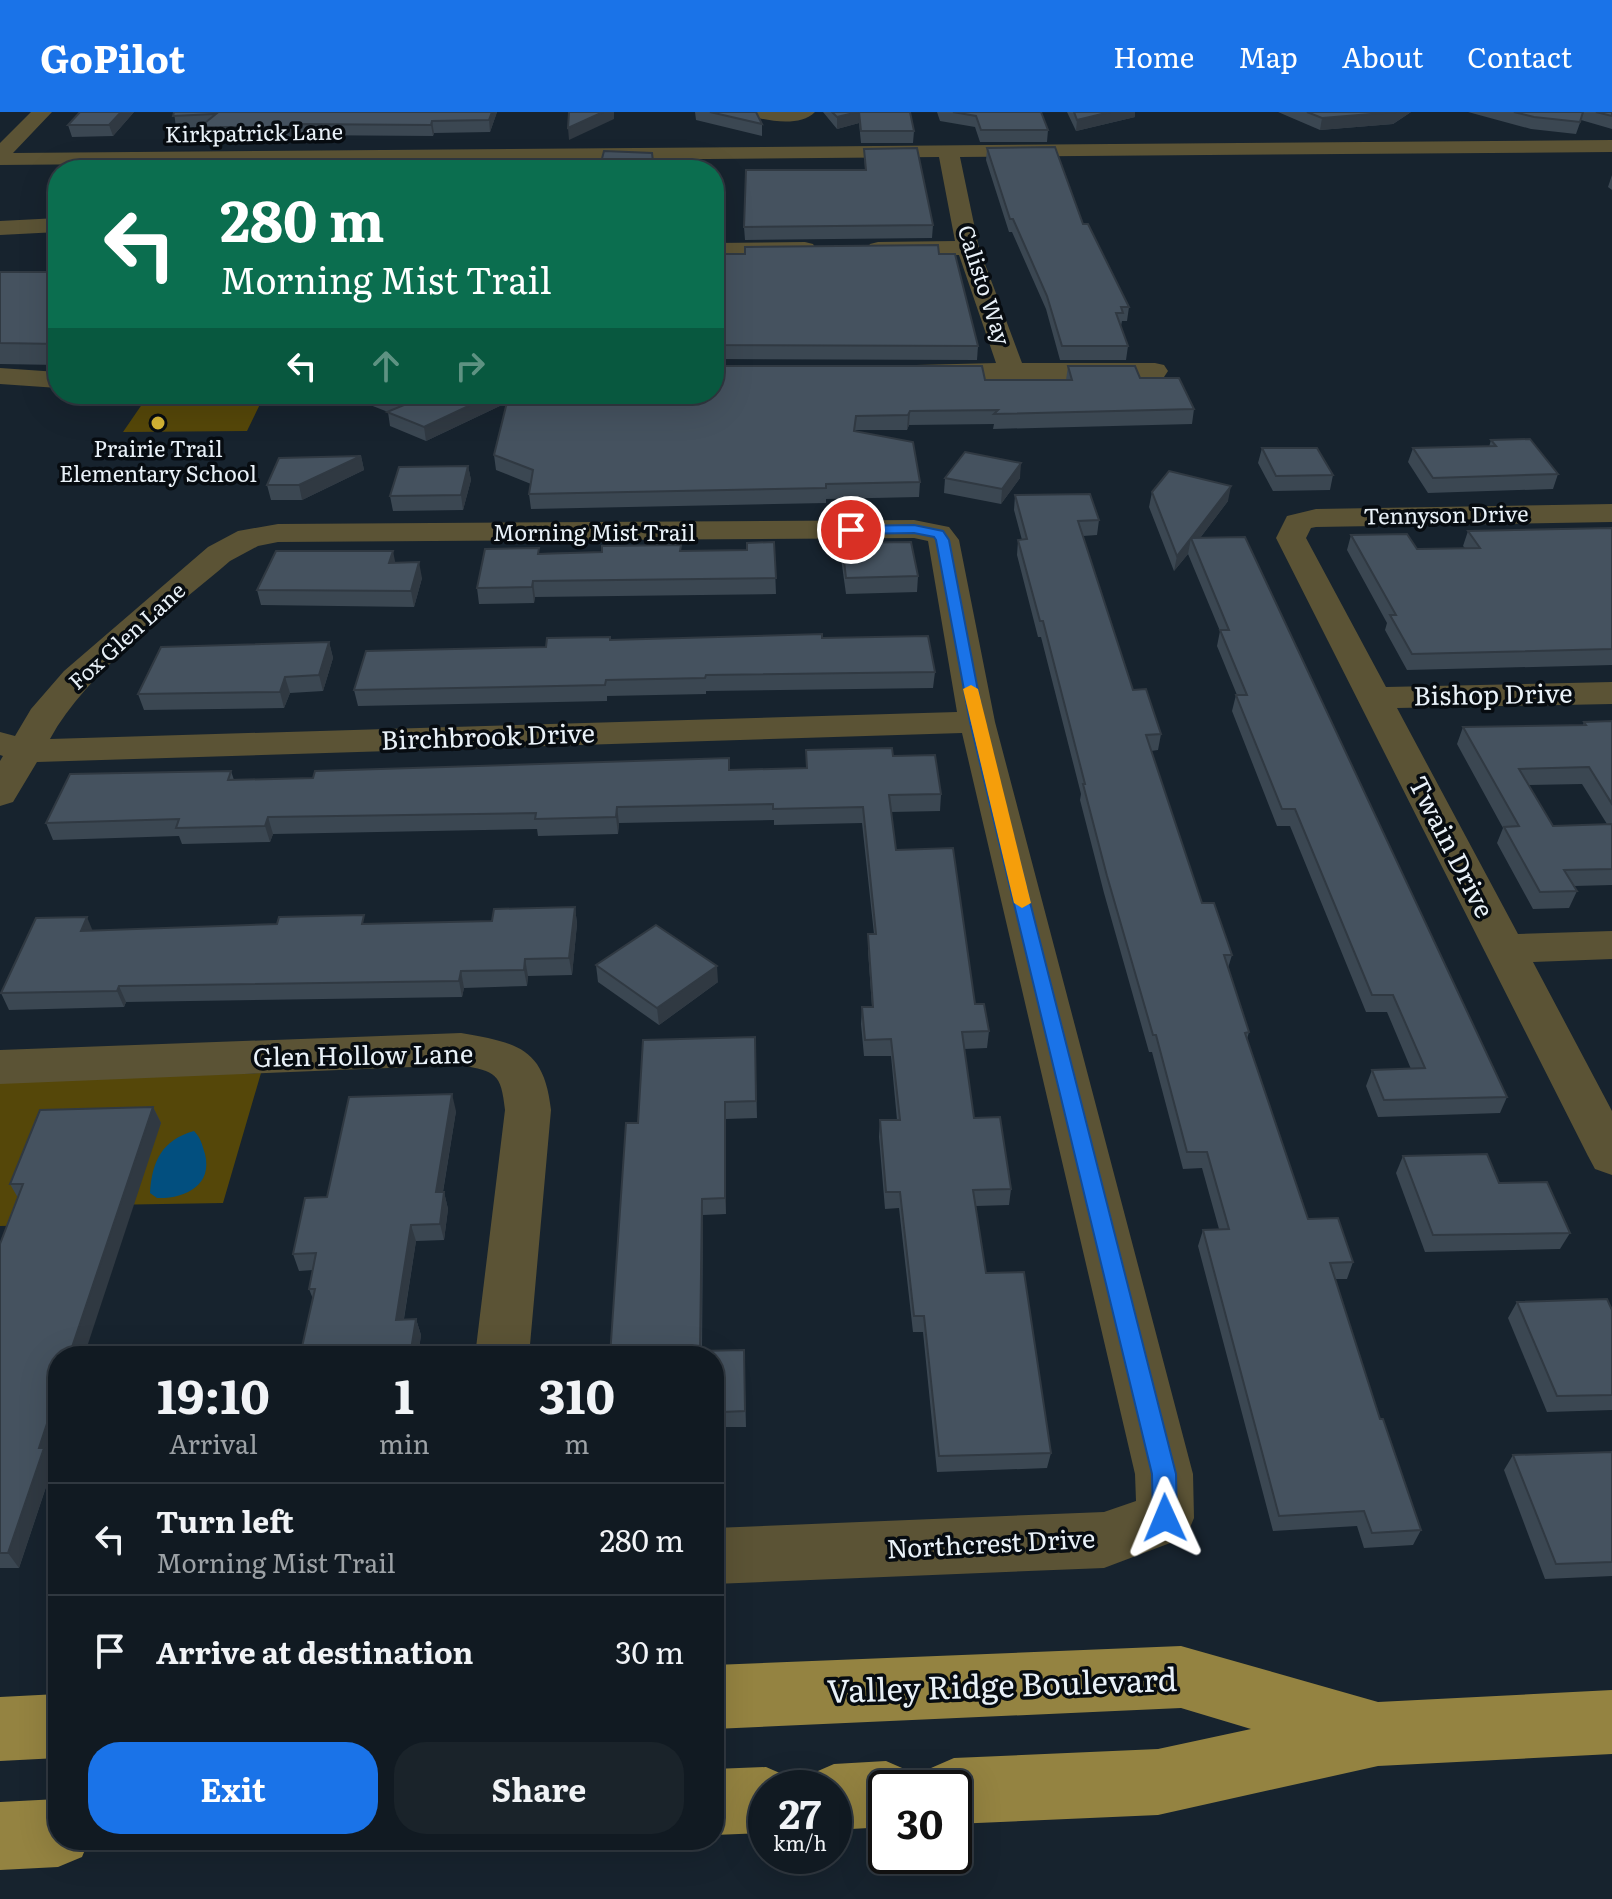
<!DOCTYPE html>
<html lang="en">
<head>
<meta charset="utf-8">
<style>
  body { margin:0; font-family:Literata,serif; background:#1a232a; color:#f1f3f6; height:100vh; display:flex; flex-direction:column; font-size:30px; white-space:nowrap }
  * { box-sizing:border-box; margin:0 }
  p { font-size:26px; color:#9ca1a5 }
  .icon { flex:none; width:44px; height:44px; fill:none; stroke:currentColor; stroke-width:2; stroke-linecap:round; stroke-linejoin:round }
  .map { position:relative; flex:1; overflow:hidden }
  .sheet { position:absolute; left:48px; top:1234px; width:676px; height:504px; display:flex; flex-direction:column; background:#111a22; border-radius:32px; box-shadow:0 8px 32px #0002,0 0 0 2px #303840 }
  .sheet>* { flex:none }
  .top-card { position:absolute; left:48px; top:48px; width:676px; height:244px; border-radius:32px; box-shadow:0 8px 32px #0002,0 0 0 2px #303840; background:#0b6e4f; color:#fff; overflow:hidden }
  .speed { position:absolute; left:748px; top:1658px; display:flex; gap:16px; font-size:40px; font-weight:700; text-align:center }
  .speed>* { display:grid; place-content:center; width:104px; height:104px; border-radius:50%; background:#111a22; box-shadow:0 8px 32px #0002,0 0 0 2px #303840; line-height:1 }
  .speed small { font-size:20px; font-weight:400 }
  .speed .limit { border:4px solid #111; border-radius:12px; background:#fff; color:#111 }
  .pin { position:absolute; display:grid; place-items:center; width:68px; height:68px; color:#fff; margin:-34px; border:4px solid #fff; border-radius:50%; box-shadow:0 2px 8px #0007 }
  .me { position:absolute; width:88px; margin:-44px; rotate:359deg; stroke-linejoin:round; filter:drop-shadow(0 0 6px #0008) }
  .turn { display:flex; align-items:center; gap:28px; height:168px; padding:0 40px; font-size:36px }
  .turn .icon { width:104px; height:104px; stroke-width:2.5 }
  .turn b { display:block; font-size:56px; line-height:68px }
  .lanes { display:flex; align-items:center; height:76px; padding:0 40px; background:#0003; justify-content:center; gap:40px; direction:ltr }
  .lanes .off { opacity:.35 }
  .eta { display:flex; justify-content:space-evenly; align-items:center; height:136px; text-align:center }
  .eta b { font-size:48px; font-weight:700; line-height:56px }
  .action { display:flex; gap:16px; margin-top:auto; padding:16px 40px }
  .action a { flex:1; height:92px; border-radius:32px; background:#1a73e8; color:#fff; font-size:32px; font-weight:700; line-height:92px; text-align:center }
  .action a+a { background:#1a232a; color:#f1f3f6 }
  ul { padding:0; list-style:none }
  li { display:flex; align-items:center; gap:24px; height:112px; padding:0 40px; border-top:2px solid #303840 }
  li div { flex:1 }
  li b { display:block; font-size:30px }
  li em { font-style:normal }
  header { display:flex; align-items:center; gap:48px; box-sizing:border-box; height:112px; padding:0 40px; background:#1a73e8; color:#fff }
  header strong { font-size:38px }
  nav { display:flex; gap:44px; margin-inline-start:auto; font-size:28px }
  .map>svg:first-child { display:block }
</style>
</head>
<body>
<header>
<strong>GoPilot</strong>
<nav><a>Home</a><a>Map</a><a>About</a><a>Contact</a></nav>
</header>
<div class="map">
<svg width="1612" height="1787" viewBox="0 0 1612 1787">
  <rect width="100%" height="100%" fill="#17232e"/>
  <g fill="#554709">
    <polygon points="220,284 227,288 263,286 247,319 123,320 147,285"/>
    <polygon points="261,961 223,1091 104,1093 96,1112 0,1114 0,968"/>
  </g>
  <path fill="#024f7f" d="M194 1019C201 1026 202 1033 205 1042 213 1074 184 1087 157 1086L150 1081C152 1049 162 1028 194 1019Z"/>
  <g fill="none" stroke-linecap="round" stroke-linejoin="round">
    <g fill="#5b5335" fill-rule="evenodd">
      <polygon points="31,0 52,0 13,41 1612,28 1612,40 960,45 979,136 1022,251 1155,251 1164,253 1168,259 1164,265 1155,267 925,267 916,265 912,259 916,253 996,251 959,143 878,144 870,142 867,137 870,132 878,130 955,129 939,45 0,53 0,31"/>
      <path d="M747 0H815C800 15 769 9 750 4Z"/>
      <polygon points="58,106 58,120 0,123 0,109"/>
      <polygon points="805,130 813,132 816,137 813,142 714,145 714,131"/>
      <polygon points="0,256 58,260 58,276 0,272"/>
      <polygon points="1612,392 1612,410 1316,415 1311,416 1306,426 1386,575 1612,570 1612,592 1397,596 1518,822 1612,819 1612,847 1533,850 1612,999 1612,1063 1595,1057 1588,1044 1276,426 1287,404 1316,397"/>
      <path d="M914 408 949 415 959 428 995 610 1193 1362 1194 1406 1186 1425 1104 1456 714 1472V1416L1104 1400 1136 1389 1135 1362 962 621 37 650 13 690 0 694V649L3 644 0 643V620L15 624 31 597 64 559 208 435 238 419 278 412ZM914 426 928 429 957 600 50 627C87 559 171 500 230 449L258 434 278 430Z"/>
      <path d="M461 921C517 931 544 935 551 998L529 1244H475L505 998C501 961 496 960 461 953L0 972V938Z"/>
    </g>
    <g fill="#948341" fill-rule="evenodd">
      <polygon points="1181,1534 1378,1590 1612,1578 1612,1642 1378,1654 1158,1703 954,1712 954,1676 922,1676 931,1656 954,1646 1158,1637 1251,1617 1181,1596 714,1617 714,1553"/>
      <polygon points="58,1582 58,1646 0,1649 0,1585"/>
      <polygon points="886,1649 909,1659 917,1676 886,1676 886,1715 834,1718 834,1676 805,1676 811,1662 834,1652"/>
      <polygon points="766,1655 789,1665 794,1676 766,1676 766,1721 714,1723 714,1657"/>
      <polygon points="58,1687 58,1728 89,1728 82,1745 58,1755 0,1758 0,1690"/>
    </g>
  </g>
  <g fill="#3b4752" fill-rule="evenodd">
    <polygon points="134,0 113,24 72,25 68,13"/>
    <polygon points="174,0 497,0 490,20 434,21 433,24 293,23 291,27 203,26 200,15 176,16"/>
    <polygon points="695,0 756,0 762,12 762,24 696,8"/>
    <polygon points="823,0 910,0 914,19 913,31 861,31 859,11 837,17"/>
    <polygon points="937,0 1041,0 1048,18 1047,30 980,30 975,15 940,9"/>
    <polygon points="1067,0 1135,0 1135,5 1076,19"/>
    <polygon points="1278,0 1411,0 1393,12 1320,18"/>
    <polygon points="1468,0 1612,0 1612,17 1581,8 1576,22 1531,17"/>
    <polygon points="987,36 1083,112 1129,195 1127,209 1122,209 1121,214 1128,234 1126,248 1060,248 1046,197 1012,120 1009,120 986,48"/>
    <polygon points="864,37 933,113 932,126 745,128 744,115 865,58"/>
    <polygon points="1612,63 1612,78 1608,75"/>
    <polygon points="714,142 939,142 978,234 977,248 714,247"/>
    <polygon points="58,148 58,253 0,252 0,160 48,160"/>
    <polygon points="1068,254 1140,266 1194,297 1192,312 993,317 994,312 909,313 907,318 855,318 920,370 919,385 826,387 826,391 531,397 529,382 531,372 496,358 494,343 536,291 985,268 1066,268"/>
    <polygon points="359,282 502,282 504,292 426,329 390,314 388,300 360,289"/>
    <polygon points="1491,328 1558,362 1553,377 1428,381 1408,350 1413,336 1489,335"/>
    <polygon points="1262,336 1333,363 1330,378 1273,379 1258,351"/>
    <polygon points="361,344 364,358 302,388 271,388 267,373"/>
    <polygon points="468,354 471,368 463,398 393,399 390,384"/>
    <polygon points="945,366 1020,366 1001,392 944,381"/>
    <polygon points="1152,380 1228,389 1200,426 1507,985 1500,1001 1378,1005 1366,974 1372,958 1411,957 1387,900 1366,900 1290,714 1277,714 1232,599 1236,583 1237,583 1217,534 1220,519 1188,442 1174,459 1149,395"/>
    <polygon points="1015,383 1099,408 1097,423 1083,424 1133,578 1161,622 1158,638 1151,639 1202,791 1232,843 1228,856 1249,920 1247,927 1308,1107 1353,1150 1347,1167 1335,1167 1380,1307 1421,1418 1413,1433 1364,1436 1357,1414 1273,1419 1198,1134 1203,1118 1219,1117 1202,1056 1183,1057 1152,940 1149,940 1104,781 1080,688 1081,682 1041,525 1038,525 1017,443 1018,428 1022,428 1014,398"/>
    <polygon points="1612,416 1612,553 1407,558 1385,518 1387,511 1347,438 1351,423 1417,437 1465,436 1463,434 1468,419"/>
    <polygon points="774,430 776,482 535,485 534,491 479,492 477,476 540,441 747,438"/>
    <polygon points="842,431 918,464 917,480 846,482 841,446"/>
    <polygon points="395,451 422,466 414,495 261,493 257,478"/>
    <polygon points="822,526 935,560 933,576 706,579 706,582 607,584 607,589 358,594 354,578 546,535 610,528"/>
    <polygon points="329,530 333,546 323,579 290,581 284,596 144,598 138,582"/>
    <path d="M1612 609V773L1574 774 1577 779 1569 796 1533 797 1497 731 1503 716 1457 632 1463 615 1583 613 1584 610ZM1582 672 1607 712 1553 714 1529 673Z"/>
    <polygon points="806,638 893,644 941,682 940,699 891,700 896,738 989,919 987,936 964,937 974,1006 1011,1077 1009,1093 976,1094 986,1161 1051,1341 1047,1356 937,1360 923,1220 913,1220 899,1096 885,1097 879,1025 880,1008 897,1008 891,944 864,944 861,912 862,895 872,895 868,839 868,822 874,822 862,711 774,713 774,708 619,711 618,722 538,724 537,717 273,722 270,730 182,732 179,724 53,728 46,711 231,659 234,668 806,656"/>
    <polygon points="575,795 577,812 572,863 528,864 527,874 464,876 462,885 126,890 124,895 9,898 1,881 93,819 492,809"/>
    <polygon points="596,853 718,870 659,913 598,870"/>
    <polygon points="755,925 757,1006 726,1007 726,1102 703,1103 702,1239 744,1238 746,1315 724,1315 724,1347 714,1348 714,1244 610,1244"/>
    <polygon points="153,995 161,1011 58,1244 58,1324 51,1346 54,1351 19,1456 0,1456 0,1132 18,1086 10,1072"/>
    <polygon points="456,999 443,1080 444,1080 448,1097 444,1128 416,1129 404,1207 416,1207 421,1223 418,1244 300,1244 313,1187 309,1177 313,1158 299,1159 293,1142 327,1085"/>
    <polygon points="1403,1044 1499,1071 1570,1121 1560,1137 1425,1140 1396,1061"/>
    <polygon points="1517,1190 1612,1198 1612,1298 1547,1300 1508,1206"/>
    <polygon points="1612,1340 1612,1464 1545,1467 1504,1358 1513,1343"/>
  </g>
  <g fill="#303942">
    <polygon points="121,0 134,0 113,24 109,13"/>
    <polygon points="492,0 497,0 490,20 489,8"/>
    <polygon points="603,0 614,0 614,7 569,28 568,16"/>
    <polygon points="859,0 859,11 837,17 837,5"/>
    <polygon points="1110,0 1135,0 1135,5 1076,19 1077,8"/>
    <polygon points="1396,0 1411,0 1393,12 1320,18 1322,6"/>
    <polygon points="432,9 434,21 433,24 431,13"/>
    <polygon points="291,12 293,23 291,27 288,15"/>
    <polygon points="494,282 502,282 504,292 426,329 424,315"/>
    <polygon points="910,299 909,313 907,318 908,303"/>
    <polygon points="361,344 364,358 302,388 299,373"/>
    <polygon points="1021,351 1020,366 1001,392 1002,377"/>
    <polygon points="468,354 471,368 463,398 461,383"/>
    <polygon points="1231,374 1228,389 1194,434 1191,427"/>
    <polygon points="1191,426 1188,442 1174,459 1177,444"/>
    <polygon points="393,439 396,454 389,451"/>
    <polygon points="419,450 422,466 414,495 411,479"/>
    <polygon points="533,469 535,485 534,491 532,475"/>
    <polygon points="329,530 333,546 323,579 319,563"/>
    <polygon points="285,565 290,581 284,596 280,580"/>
    <polygon points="617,695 619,711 618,722 616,705"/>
    <polygon points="268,705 273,722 270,730 265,714"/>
    <polygon points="575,795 577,812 572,863 569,846"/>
    <polygon points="87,805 94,822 81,819"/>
    <polygon points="525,847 528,864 527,874 524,858"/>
    <polygon points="717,854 718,870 659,913 657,896"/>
    <polygon points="461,859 464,876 462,885 459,869"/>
    <polygon points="119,874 126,890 124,895 117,879"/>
    <polygon points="452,982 456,999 440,1097 436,1080"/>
    <polygon points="725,990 726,1007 726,1102 725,1086"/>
    <polygon points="153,995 161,1011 84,1244 69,1244"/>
    <polygon points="444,1080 448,1097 444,1128 440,1112"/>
    <polygon points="702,1087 703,1103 701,1244 700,1244"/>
    <polygon points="411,1113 416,1129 401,1224 396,1208"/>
    <polygon points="416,1207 421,1223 418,1244 410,1244"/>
    <polygon points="58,1278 58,1324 51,1346 54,1351 19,1456 8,1441 39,1336"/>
  </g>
  <g fill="#45525f" stroke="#303942" stroke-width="2">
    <polygon points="80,0 121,0 109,13 68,13"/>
    <polygon points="174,0 492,0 489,8 432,9 431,13 291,12 288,15 200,15 216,2 173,4"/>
    <polygon points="569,0 603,0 568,16"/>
    <polygon points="710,0 756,0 762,12"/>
    <polygon points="832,0 858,0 837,5"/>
    <polygon points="859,0 910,0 914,19 861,19"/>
    <polygon points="953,0 1041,0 1048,18 981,18 976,4"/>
    <polygon points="1074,0 1110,0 1077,8"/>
    <polygon points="1307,0 1396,0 1322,6"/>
    <polygon points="1514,0 1583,0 1580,10 1534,5"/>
    <polygon points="1596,0 1612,0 1612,4"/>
    <polygon points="1055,35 1083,112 1088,112 1129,195 1121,195 1123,201 1116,201 1128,234 1062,234 1047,184 1013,107 1010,107 987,36"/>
    <polygon points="917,36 933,113 744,115 746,58 866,58 864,37"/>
    <polygon points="604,39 652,41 654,58 599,58"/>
    <polygon points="938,133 939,142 955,142 978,234 714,233 714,142 745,142 745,135"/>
    <polygon points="58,148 58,230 57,232 0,231 0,160 48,160"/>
    <polygon points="714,254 982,254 985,268 1072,268 1068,254 1135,254 1140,266 1179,266 1194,297 994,302 998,298 910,299 908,303 856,304 854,319 913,330 920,370 826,372 826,376 529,382 533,358 494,343 509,282 536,291 538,282 714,282"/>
    <polygon points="376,282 494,282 424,315 387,300 404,293"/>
    <polygon points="1530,327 1558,362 1433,366 1413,336 1496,334 1491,328"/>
    <polygon points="1262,336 1317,336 1333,363 1276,364"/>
    <polygon points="965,340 1021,351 1002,377 945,366"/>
    <polygon points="361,344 299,373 267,373 279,346"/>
    <polygon points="468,354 461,383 390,384 399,355"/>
    <polygon points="1169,359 1231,374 1191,426 1245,425 1507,985 1384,988 1372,958 1425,956 1393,883 1372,883 1295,697 1282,697 1236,583 1247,583 1220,518 1229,518 1191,426 1177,444 1152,380"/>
    <polygon points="1090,382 1099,408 1078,409 1133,578 1146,577 1161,622 1146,623 1202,791 1214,791 1232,843 1224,843 1249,920 1245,921 1308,1107 1338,1106 1353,1150 1330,1151 1380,1307 1383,1307 1421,1418 1372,1421 1364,1399 1279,1404 1203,1118 1229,1117 1207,1040 1187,1040 1156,923 1153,923 1107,764 1083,672 1085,672 1043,509 1040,509 1018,428 1027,427 1015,383"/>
    <polygon points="1612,416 1612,537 1412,542 1390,503 1396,503 1351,423 1407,422 1417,437 1480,436 1468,419"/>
    <polygon points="774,430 776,466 533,469 532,475 477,476 485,437 539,436 538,442 602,440 602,434 681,433 680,439 747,438 747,431"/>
    <polygon points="911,430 918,464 846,466 842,431"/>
    <polygon points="276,439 393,439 389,451 419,450 411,479 257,478"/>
    <polygon points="822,522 822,526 928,524 935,560 706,563 705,566 606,568 605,573 354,578 366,539 546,535 547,526 610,525 610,528"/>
    <polygon points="329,530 319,563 285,565 280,580 138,582 161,535"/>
    <polygon points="1612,609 1612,692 1589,655 1519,657 1553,714 1612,712 1612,757 1564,758 1577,779 1540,780 1504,715 1519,714 1463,615 1586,613 1584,610"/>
    <polygon points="892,636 893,644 935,643 941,682 889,683 896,738 953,736 975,892 984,892 989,919 962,920 974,1006 1000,1005 1011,1077 973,1078 986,1161 1024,1160 1051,1341 939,1344 924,1204 914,1204 900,1080 886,1080 880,1008 900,1008 891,927 865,928 862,895 873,895 868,822 876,822 863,695 773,697 773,692 617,695 616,705 535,707 536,701 268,705 265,714 176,716 179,707 46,711 70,662 231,659 228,668 313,666 315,659 729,646 729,658 807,656 806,638"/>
    <polygon points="575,795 569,846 525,847 524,858 461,859 459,869 119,874 117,879 1,881 36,806 87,805 81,819 277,812 279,805 364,803 362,812 492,809 494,797"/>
    <polygon points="656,813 717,854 657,896 596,853"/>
    <polygon points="755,925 756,989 725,990 725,1086 702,1087 700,1239 744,1238 745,1299 723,1300 723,1332 714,1332 714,1244 610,1244 626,1011 638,1011 643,928"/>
    <polygon points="452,982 436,1080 444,1080 440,1112 411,1113 396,1208 416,1207 410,1244 300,1244 315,1177 309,1177 316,1141 293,1142 305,1086 327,1085 349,985"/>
    <polygon points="153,995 69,1244 58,1244 58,1278 39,1336 44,1336 8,1441 0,1441 0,1132 23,1072 10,1072 40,998"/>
    <polygon points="1487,1042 1499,1071 1547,1070 1570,1121 1433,1123 1403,1044"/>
    <polygon points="1607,1187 1612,1198 1612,1283 1557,1284 1517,1190"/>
    <polygon points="1612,1340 1612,1450 1556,1452 1513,1343"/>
  </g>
  <polygon fill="#1a73e8" stroke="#114b97" stroke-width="2" points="914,413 943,419 949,428 984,610 1176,1362 1177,1406 1174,1414 1165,1417 1157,1414 1153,1406 1152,1362 970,610 936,428 934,425 914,421 851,422 844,418 851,414"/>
  <polygon fill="#f59e0b" points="971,573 978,577 1031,791 1022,796 1014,791 963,577"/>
  <circle fill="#d5b535" stroke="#070c11" stroke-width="3" cx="158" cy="311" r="8"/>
  <g text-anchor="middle" stroke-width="7" stroke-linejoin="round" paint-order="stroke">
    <g font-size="22" fill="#e9f1f8" stroke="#070c11">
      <text transform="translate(254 21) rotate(-1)" y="8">Kirkpatrick Lane</text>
      <text transform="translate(984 173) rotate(72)" y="8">Calisto Way</text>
      <text transform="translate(1446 403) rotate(-1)" y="8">Tennyson Drive</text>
      <text x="594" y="429">Morning Mist Trail</text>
      <text transform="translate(127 524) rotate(-42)" y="8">Fox Glen Lane</text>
    </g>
    <g font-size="22" fill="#e9f1f8" stroke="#070c11">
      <text x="158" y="345">Prairie Trail<tspan x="158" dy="25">Elementary School</tspan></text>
    </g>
    <g font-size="26" fill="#e9f1f8" stroke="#070c11">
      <text transform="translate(1493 583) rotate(-1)" y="9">Bishop Drive</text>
      <text transform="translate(488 625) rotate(-2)" y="9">Birchbrook Drive</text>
      <text transform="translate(1451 735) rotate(63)" y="9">Twain Drive</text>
      <text transform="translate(363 944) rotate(-1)" y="9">Glen Hollow Lane</text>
      <text transform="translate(991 1432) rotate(-3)" y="9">Northcrest Drive</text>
    </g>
    <g font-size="32" fill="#e9f1f8" stroke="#070c11">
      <text transform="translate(1002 1574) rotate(-2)" y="11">Valley Ridge Boulevard</text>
    </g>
  </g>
</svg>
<div class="speed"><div>27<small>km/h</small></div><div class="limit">30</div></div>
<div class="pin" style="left:851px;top:418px;background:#d93025"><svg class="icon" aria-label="arrive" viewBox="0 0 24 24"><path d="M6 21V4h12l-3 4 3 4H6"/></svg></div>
<svg class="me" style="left:1165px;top:1406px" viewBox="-20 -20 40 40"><path d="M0-17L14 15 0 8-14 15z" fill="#1a73e8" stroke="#fff" stroke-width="4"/></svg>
<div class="top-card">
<div class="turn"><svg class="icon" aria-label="left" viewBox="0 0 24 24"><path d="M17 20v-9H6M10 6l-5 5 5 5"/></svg><div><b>280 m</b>Morning Mist Trail</div></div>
<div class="lanes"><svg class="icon" aria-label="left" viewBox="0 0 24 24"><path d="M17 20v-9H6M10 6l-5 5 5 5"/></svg><svg class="icon off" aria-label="ahead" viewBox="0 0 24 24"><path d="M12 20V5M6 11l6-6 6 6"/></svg><svg class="icon off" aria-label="right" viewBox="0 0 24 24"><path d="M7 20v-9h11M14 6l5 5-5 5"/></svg></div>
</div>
<section class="sheet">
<div class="eta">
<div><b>19:10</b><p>Arrival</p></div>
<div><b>1</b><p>min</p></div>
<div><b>310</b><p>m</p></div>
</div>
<ul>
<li><svg class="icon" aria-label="left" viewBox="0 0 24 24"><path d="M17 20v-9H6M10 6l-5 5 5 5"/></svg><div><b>Turn left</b><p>Morning Mist Trail</p></div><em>280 m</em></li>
<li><svg class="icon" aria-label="arrive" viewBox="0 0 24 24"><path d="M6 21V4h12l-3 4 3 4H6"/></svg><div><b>Arrive at destination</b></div><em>30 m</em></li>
</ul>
<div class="action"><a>Exit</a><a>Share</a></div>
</section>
</div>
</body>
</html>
